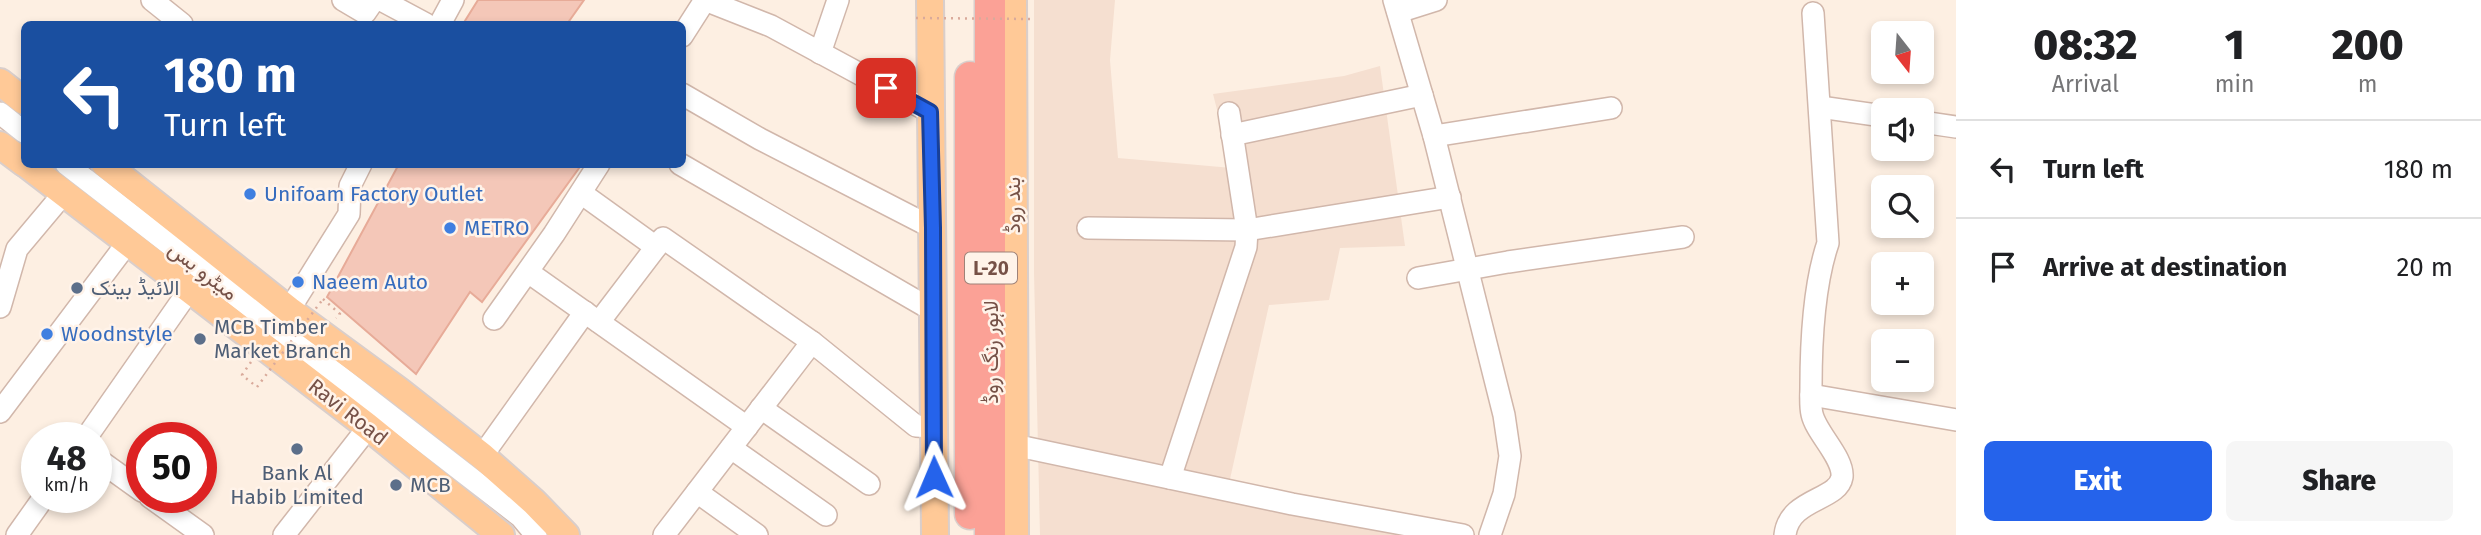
<!DOCTYPE html>
<html lang="en">
<head>
<meta charset="utf-8">
<style>
  body { margin:0; font-family:"Fira Sans",Vazirmatn,sans-serif; background:#f6f6f6; color:#202124; height:100vh; display:flex; flex-direction:column; font-size:26px; white-space:nowrap }
  * { box-sizing:border-box; margin:0 }
  p { font-size:23px; color:#757577 }
  .icon { flex:none; width:38px; height:38px; fill:none; stroke:currentColor; stroke-width:2; stroke-linecap:round; stroke-linejoin:round }
  .map { position:relative; flex:1; overflow:hidden }
  .sheet { display:flex; flex-direction:column; background:#fff; width:525px }
  .sheet>* { flex:none }
  .banner { position:absolute; left:21px; top:21px; width:665px; height:147px; border-radius:10px; box-shadow:0 4px 10px #0003; background:#1a4fa0; color:#fff; overflow:hidden }
  .needle { width:46px; rotate:163deg }
  .buttons { position:absolute; left:1871px; top:21px; display:grid; gap:14px }
  .buttons a { display:grid; place-items:center; width:63px; height:63px; border-radius:10px; background:#fff; box-shadow:0 4px 10px #0003; font-size:35px }
  .speed { position:absolute; left:21px; top:422px; display:flex; gap:14px; font-size:35px; font-weight:700; text-align:center }
  .speed>* { display:grid; place-content:center; width:91px; height:91px; border-radius:50%; background:#fff; box-shadow:0 4px 10px #0003; line-height:1 }
  .speed small { font-size:18px; font-weight:400 }
  .speed .limit { border:10px solid #d22; background:#fff; color:#111 }
  .pin { position:absolute; display:grid; place-items:center; width:60px; height:60px; color:#fff; margin:-30px; border-radius:14px; box-shadow:0 4px 10px #0006 }
  .me { position:absolute; width:77px; margin:-38px; rotate:359deg; stroke-linejoin:round; filter:drop-shadow(0 0 5px #0008) }
  .turn { display:flex; align-items:center; gap:24px; height:147px; padding:0 28px; font-size:32px }
  .turn .icon { width:91px; height:91px; stroke-width:2.5 }
  .turn b { display:block; font-size:49px; line-height:60px }
  .eta { display:flex; justify-content:space-evenly; align-items:center; height:119px; text-align:center }
  .eta b { font-size:42px; font-weight:800; line-height:49px }
  .action { display:flex; gap:14px; margin-top:auto; padding:14px 28px }
  .action a { flex:1; height:80px; border-radius:10px; background:#2563eb; color:#fff; font-size:28px; font-weight:800; line-height:80px; text-align:center }
  .action a+a { background:#f6f6f6; color:#202124 }
  ul { padding:0; list-style:none }
  li { display:flex; align-items:center; gap:21px; height:98px; padding:0 28px; border-top:2px solid #e0e0e0 }
  li div { flex:1 }
  li b { display:block; font-size:26px }
  li em { font-style:normal }
  main { display:flex; flex:1; min-height:0 }
  .map>svg:first-child { display:block }
</style>
</head>
<body>
<main>
<div class="map">
<svg width="1956" height="535" viewBox="0 0 1956 535">
  <rect width="100%" height="100%" fill="#fdefe2"/>
  <polygon fill="#f5dfd0" points="1034,0 1115,0 1110,60 1118,158 1232,168 1213,94 1344,76 1380,66 1405,246 1340,248 1329,300 1269,305 1230,479 1435,535 1040,535 1034,273"/>
  <g fill="#f4c7b8" stroke="#e7ab98" stroke-width="2">
    <polygon points="478,0 584,0 567,24 463,24"/>
    <polygon points="399,164 582,164 482,302 470,292 416,374 327,297"/>
  </g>
  <g fill="none" stroke-linecap="round" stroke-linejoin="round">
    <g stroke="#d1b7ab" stroke-width="24">
      <g id="minor">
        <polyline points="152,0 182,24"/>
        <polyline points="343,0 365,13 374,0"/>
        <polyline points="381,0 426,24"/>
        <polyline points="705,0 771,26 930,112"/>
        <polyline points="1394,0 1434,136 1504,415 1510,456 1504,494 1490,535"/>
        <polyline points="1398,12 1436,0"/>
        <polyline points="440,24 453,0"/>
        <polyline points="682,36 705,0"/>
        <polyline points="820,53 838,0"/>
        <polyline points="682,94 760,139 933,228"/>
        <polyline points="1820,107 1883,116"/>
        <polyline points="0,113 24,132"/>
        <polyline points="1922,122 1956,127"/>
        <polyline points="1232,135 1422,95"/>
        <polyline points="1434,136 1611,108"/>
        <polyline points="66,164 521,517 536,535"/>
        <polyline points="680,164 932,310"/>
        <polyline points="581,193 656,247"/>
        <polyline points="1088,228 1247,230 1450,197"/>
        <polyline points="528,272 747,427"/>
        <polyline points="1418,278 1508,262 1683,237"/>
        <polyline points="0,307 17,249 64,193"/>
        <polyline points="289,310 349,214 350,186 361,164"/>
        <polyline points="494,319 554,234 599,164"/>
        <polyline points="599,322 663,238 812,342 916,426 933,427"/>
        <polyline points="1811,395 1956,420"/>
        <polyline points="761,408 869,484"/>
        <polyline points="0,412 128,242"/>
        <polyline points="86,438 190,289"/>
        <polyline points="1014,445 1292,504 1463,535"/>
        <polyline points="731,448 826,515"/>
        <polyline points="482,456 585,312"/>
        <polyline points="96,458 142,491"/>
        <polyline points="1170,478 1246,247 1247,230 1229,113"/>
        <polyline points="697,492 757,535"/>
        <polyline points="150,497 203,535"/>
        <polyline points="17,535 44,497"/>
        <polyline points="284,535 377,416"/>
        <polyline points="664,535 812,342"/>
        <path d="M1785 535C1789 498 1838 501 1842 477 1844 458 1816 433 1812 414 1810 406 1811 396 1811 387 1811 344 1814 284 1828 243L1813 13"/>
      </g>
    </g>
    <g stroke="#d9cecb" stroke-width="30">
      <g id="major">
        <polyline points="930,0 935,535"/>
        <polyline points="1013,0 1015,535"/>
        <polyline points="0,82 24,101"/>
        <polyline points="0,145 24,163"/>
        <polyline points="26,164 367,426 501,535"/>
        <polyline points="105,164 289,310 398,390 482,456 534,502 566,535"/>
      </g>
    </g>
    <g stroke="#d9cecb" stroke-width="33">
      <g id="highway">
        <polyline points="970,514 970,77"/>
        <polyline points="990,535 990,0"/>
      </g>
    </g>
    <g stroke="#d9aa9b" stroke-width="2.5" stroke-dasharray="2 5" stroke-linecap="butt">
      <polyline points="323,299 340,314 336,318"/>
      <polyline points="251,362 242,375 257,387"/>
    </g>
    <use href="#minor" stroke="#fff" stroke-width="21"/>
    <use href="#major" stroke="#ffc997" stroke-width="26"/>
    <use href="#highway" stroke="#fba196" stroke-width="30"/>
    <g stroke="#d9aa9b" stroke-width="2.5" stroke-dasharray="2 5" stroke-linecap="butt">
      <polyline points="916,18 1030,19"/>
      <polyline points="257,387 323,299"/>
    </g>
  </g>
  <g fill="none" stroke-linecap="round" stroke-linejoin="round">
    <g stroke="#184099" stroke-width="18">
      <polyline id="route" points="886,88 930,112 933,228 934,477"/>
    </g>
    <use href="#route" stroke="#2563eb" stroke-width="12"/>
  </g>
  <g fill="#3f7fe0" stroke="#fff3e9" stroke-width="2.5">
    <circle cx="250" cy="194" r="7"/>
    <circle cx="450" cy="228" r="7"/>
    <circle cx="298" cy="282" r="7"/>
    <circle cx="47" cy="334" r="7"/>
  </g>
  <g fill="#5c6f8a" stroke="#fff3e9" stroke-width="2.5">
    <circle cx="77" cy="288" r="7"/>
    <circle cx="200" cy="339" r="7"/>
    <circle cx="297" cy="449" r="7"/>
    <circle cx="396" cy="485" r="7"/>
  </g>
  <g text-anchor="middle" stroke-width="5" stroke-linejoin="round" paint-order="stroke">
    <rect fill="#fff3e9" stroke="#9f8278" stroke-width="2" x="965" y="252.5" width="52" height="31" rx="5"/>
    <g font-size="19" font-weight="bold" fill="#765147">
      <text x="991" y="275">L-20</text>
    </g>
    <g font-size="21" fill="#366cbe" stroke="#fff3e9" text-anchor="start">
      <text x="264" y="201">Unifoam Factory Outlet</text>
      <text x="464" y="235">METRO</text>
      <text x="312" y="289">Naeem Auto</text>
      <text x="61" y="341">Woodnstyle</text>
    </g>
    <g font-size="21" fill="#765147" stroke="#fff3e9">
      <text transform="translate(1013 205) rotate(-90)" y="7">بند روڈ</text>
      <text transform="translate(203 271) rotate(38)" y="7">میٹرو بس</text>
      <text transform="translate(991 352) rotate(-90)" y="7">لاہور رنگ روڈ</text>
      <text transform="translate(348 412) rotate(38)" y="7">Ravi Road</text>
    </g>
    <g font-size="21" fill="#4e5e75" stroke="#fff3e9" text-anchor="start">
      <text x="91" y="295">الائیڈ بینک</text>
      <text x="214" y="334">MCB Timber<tspan x="214" dy="24">Market Branch</tspan></text>
      <text x="297" y="480" text-anchor="middle">Bank Al<tspan x="297" dy="24">Habib Limited</tspan></text>
      <text x="410" y="492">MCB</text>
    </g>
  </g>
</svg>
<div class="buttons">
<a><svg class="needle" viewBox="-14 -14 28 28"><path d="M0-13l5 13h-10z" fill="#e53935"/><path d="M0 13l5-13h-10z" fill="#757577"/></svg></a>
<a><svg class="icon" aria-label="sound" viewBox="0 0 24 24"><path d="M4 9h4l5-4v14l-5-4H4zM17 9q2 3 0 6"/></svg></a>
<a><svg class="icon" aria-label="search" viewBox="0 0 24 24"><circle cx="10" cy="10" r="6"/><path d="M15 15l6 6"/></svg></a>
<a>+</a>
<a>−</a>
</div>
<div class="speed"><div>48<small>km/h</small></div><div class="limit">50</div></div>
<div class="pin" style="left:886px;top:88px;background:#d93025"><svg class="icon" aria-label="arrive" viewBox="0 0 24 24"><path d="M6 21V4h12l-3 4 3 4H6"/></svg></div>
<svg class="me" style="left:934px;top:477px" viewBox="-20 -20 40 40"><path d="M0-17L14 15 0 8-14 15z" fill="#2563eb" stroke="#fff" stroke-width="4"/></svg>
<div class="banner">
<div class="turn"><svg class="icon" aria-label="left" viewBox="0 0 24 24"><path d="M17 20v-9H6M10 6l-5 5 5 5"/></svg><div><b>180 m</b>Turn left</div></div>
</div>
</div>
<section class="sheet">
<div class="eta">
<div><b>08:32</b><p>Arrival</p></div>
<div><b>1</b><p>min</p></div>
<div><b>200</b><p>m</p></div>
</div>
<ul>
<li><svg class="icon" aria-label="left" viewBox="0 0 24 24"><path d="M17 20v-9H6M10 6l-5 5 5 5"/></svg><div><b>Turn left</b></div><em>180 m</em></li>
<li><svg class="icon" aria-label="arrive" viewBox="0 0 24 24"><path d="M6 21V4h12l-3 4 3 4H6"/></svg><div><b>Arrive at destination</b></div><em>20 m</em></li>
</ul>
<div class="action"><a>Exit</a><a>Share</a></div>
</section>
</main>
</body>
</html>
